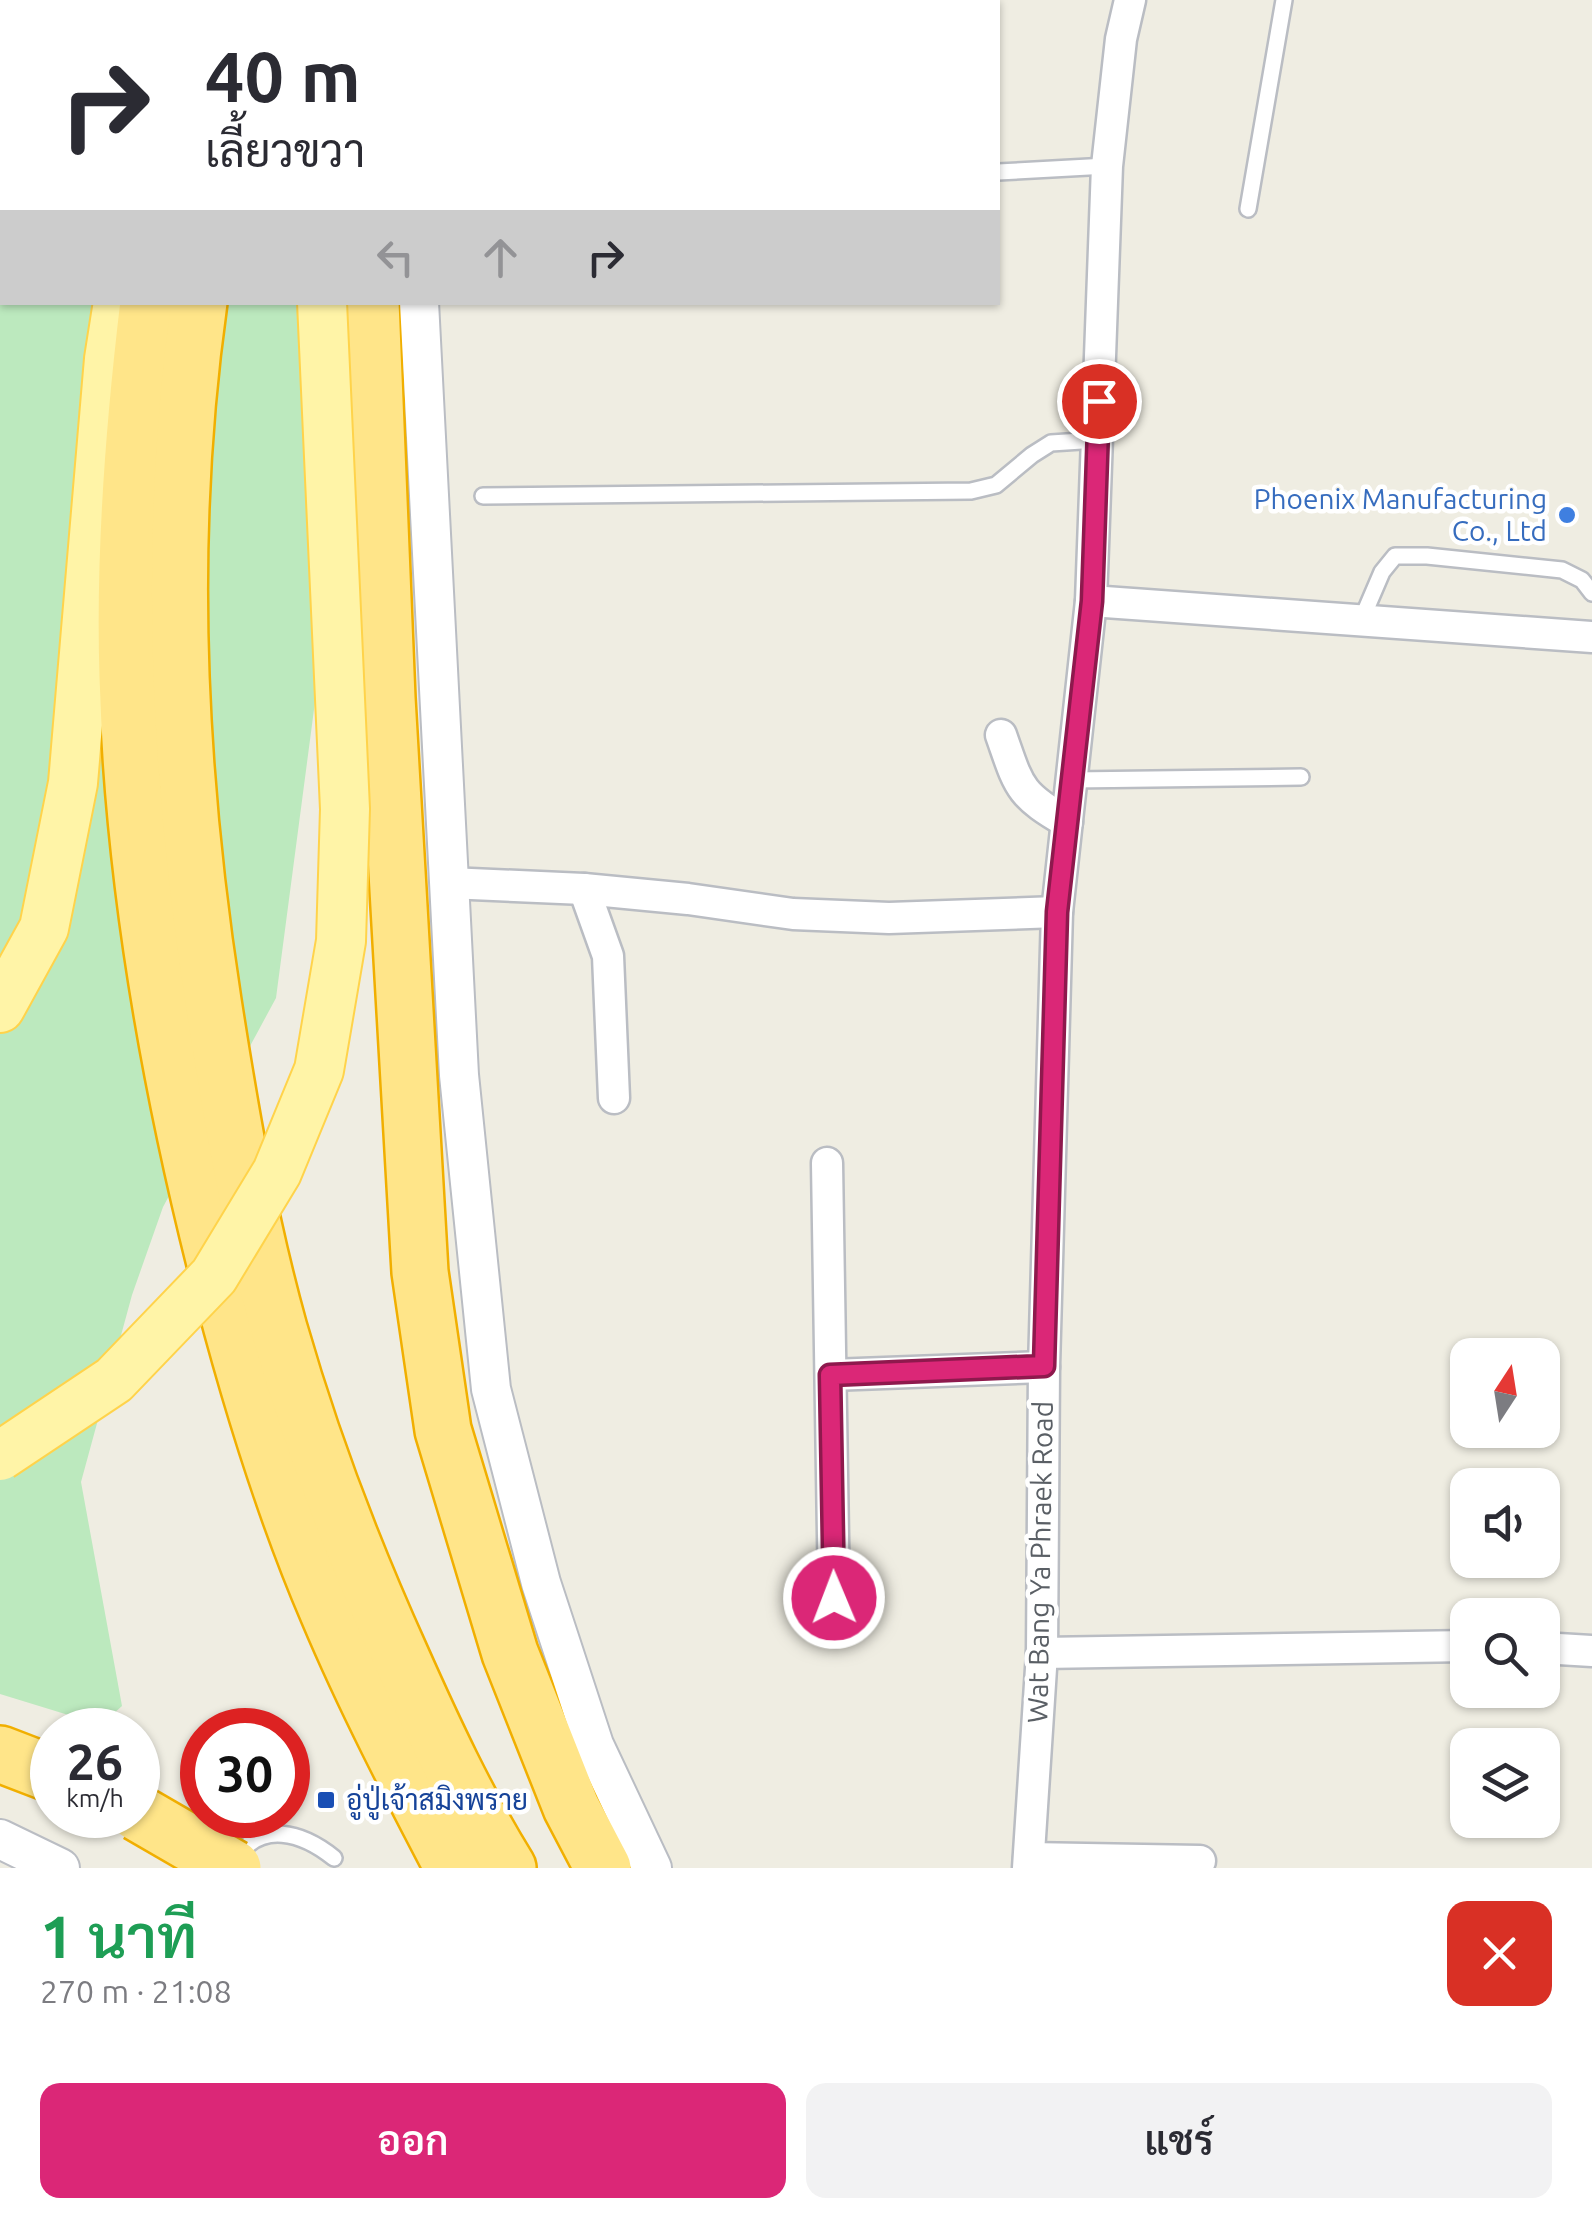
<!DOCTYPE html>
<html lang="th">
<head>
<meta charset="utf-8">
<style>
  body { margin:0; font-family:Ubuntu,Sarabun,sans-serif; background:#f2f2f3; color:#2b2b33; height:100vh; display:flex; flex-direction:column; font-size:38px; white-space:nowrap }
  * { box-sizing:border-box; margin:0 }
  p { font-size:32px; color:#7c7c81 }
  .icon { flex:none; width:55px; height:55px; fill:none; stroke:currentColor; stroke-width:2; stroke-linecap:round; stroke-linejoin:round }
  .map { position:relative; height:1868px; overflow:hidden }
  .details { display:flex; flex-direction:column; background:#fff; flex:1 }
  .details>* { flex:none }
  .hud { position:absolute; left:0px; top:0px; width:1000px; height:305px; box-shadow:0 2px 8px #0004; background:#fff; color:#2b2b33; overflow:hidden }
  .needle { width:65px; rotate:12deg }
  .buttons { position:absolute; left:1450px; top:1338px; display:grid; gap:20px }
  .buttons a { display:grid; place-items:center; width:110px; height:110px; border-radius:20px; background:#fff; box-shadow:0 2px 8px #0004; font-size:50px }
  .speed { position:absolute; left:30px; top:1708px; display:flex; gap:20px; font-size:50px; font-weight:700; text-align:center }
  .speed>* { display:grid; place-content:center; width:130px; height:130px; border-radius:50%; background:#fff; box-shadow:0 2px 8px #0004; line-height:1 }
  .speed small { font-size:25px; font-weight:400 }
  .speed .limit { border:15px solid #d22; background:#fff; color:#111 }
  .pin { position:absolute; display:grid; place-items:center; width:85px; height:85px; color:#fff; margin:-42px; border:5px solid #fff; border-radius:50%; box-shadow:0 2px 10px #0007 }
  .me { position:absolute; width:110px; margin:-55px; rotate:359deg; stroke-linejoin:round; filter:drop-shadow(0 0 8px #0008) }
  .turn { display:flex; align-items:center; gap:35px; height:210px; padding:0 40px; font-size:45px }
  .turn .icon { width:130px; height:130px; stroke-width:2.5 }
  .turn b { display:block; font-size:70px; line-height:85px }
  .lanes { display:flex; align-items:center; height:95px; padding:0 40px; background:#0003; justify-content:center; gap:50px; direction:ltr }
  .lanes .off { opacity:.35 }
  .round { display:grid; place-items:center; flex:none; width:105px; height:105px; border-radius:20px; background:#f2f2f3 }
  .overview { display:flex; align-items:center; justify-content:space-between; height:170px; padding:0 40px }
  h1 { font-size:60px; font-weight:600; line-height:75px; color:#1e9e55 }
  .action { display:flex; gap:20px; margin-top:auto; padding:20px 40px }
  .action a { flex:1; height:115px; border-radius:20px; background:#db2777; color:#fff; font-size:40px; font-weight:600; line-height:115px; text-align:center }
  .action a+a { background:#f2f2f3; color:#2b2b33 }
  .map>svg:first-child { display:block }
</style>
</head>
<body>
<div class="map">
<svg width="1592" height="1868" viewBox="0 0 1592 1868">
  <rect width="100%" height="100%" fill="#efede2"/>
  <polygon fill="#bce9be" points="0,0 199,2 2,2 2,302 321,303 320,664 276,998 163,1207 132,1295 81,1482 122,1706 101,1725 0,1694"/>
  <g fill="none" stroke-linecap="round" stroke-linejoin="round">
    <g stroke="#babdc3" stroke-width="20">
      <g id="service">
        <polyline points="998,172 1107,166"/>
        <polyline points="1248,209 1284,0"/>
        <polyline points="483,496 971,491 996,485 1032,455 1051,443 1097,440"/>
        <polyline points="1361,621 1382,572 1395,556 1427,556 1562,570 1582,580 1592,593"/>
        <polyline points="1072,780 1301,777"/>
        <path d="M235 1860C260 1819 303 1833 334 1858"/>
      </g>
    </g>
    <g stroke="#babdc3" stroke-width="35">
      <g id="minor">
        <polyline points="1091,601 1592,637"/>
        <path d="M1001 735C1019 786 1018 794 1067 822"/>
        <polyline points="449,883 584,889 688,899 793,914 889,918 1057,912"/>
        <polyline points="584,889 608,956 614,1098"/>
        <polyline points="827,1163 834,1598"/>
        <polyline points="831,1375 1044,1367"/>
        <polyline points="1542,1648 1592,1651"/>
        <polyline points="1042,1653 1468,1646"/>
        <polyline points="1029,1858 1200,1861"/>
        <polyline points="1028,1868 1042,1653 1044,1367 1057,912 1091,601 1107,166 1121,39 1130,0"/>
      </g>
    </g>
    <g stroke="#babdc3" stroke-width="42">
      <g id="tertiary">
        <polyline points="419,302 459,1075 491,1389 541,1583 594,1745 652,1868"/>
        <polyline points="0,1839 60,1868"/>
      </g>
    </g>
    <g stroke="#ffd34b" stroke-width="52">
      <g id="primary">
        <polyline points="198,2 199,0"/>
        <polyline points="318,2 318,0"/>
        <polyline points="0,1008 44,928 73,783 109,359 118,302"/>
      </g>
    </g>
    <g stroke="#f1af00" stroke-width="60">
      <g id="motorway">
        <polyline points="243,2 244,0"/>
        <polyline points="377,2 377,0"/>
        <path d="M148 302C133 426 123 552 127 676 133 874 167 1072 215 1263 245 1382 280 1500 328 1612 365 1700 409 1784 453 1868"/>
        <path d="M199 302C166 535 177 770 213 1001 230 1111 249 1222 279 1329 311 1441 353 1551 401 1657 433 1729 467 1802 508 1868"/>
        <polyline points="371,302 387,698 420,1272 443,1430 510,1653 571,1807 603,1868"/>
        <polyline points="0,1754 52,1774"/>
      </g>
    </g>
    <use href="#service" stroke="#fff" stroke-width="15"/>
    <use href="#minor" stroke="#fff" stroke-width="30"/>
    <use href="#tertiary" stroke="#fff" stroke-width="38"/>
    <use href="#primary" stroke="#fff4a7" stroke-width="48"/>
    <use href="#motorway" stroke="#ffe589" stroke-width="55"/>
    <g stroke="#ffd34b" stroke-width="52" stroke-linecap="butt">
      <polyline id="primary-bridge" points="0,1456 114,1380 214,1276 277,1172 319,1070 341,941 345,809 322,302"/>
    </g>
    <g stroke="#f1af00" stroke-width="60" stroke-linecap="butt">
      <polyline id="motorway-bridge" points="138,1813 233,1868"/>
    </g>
    <use href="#primary-bridge" stroke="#fff4a7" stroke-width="48"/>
    <use href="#motorway-bridge" stroke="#ffe589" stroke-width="55"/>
  </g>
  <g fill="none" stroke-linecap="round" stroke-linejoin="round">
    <g stroke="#8e194d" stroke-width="25">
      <polyline id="route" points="834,1598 830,1375 1044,1366 1057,912 1092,601 1099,401"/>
    </g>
    <use href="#route" stroke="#db2777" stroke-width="18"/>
  </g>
  <circle fill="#3f7fe0" stroke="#fff" stroke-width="4" cx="1567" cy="515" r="10"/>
  <rect fill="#1a4fb4" stroke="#fff" stroke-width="4" x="316" y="1790" width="20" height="20" rx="5"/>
  <g text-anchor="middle" stroke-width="9" stroke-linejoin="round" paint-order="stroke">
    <g font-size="28" fill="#366cbe" stroke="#fff" text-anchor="end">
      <text x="1547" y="509">Phoenix Manufacturing<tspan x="1547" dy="32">Co., Ltd</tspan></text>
    </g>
    <g font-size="28" fill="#5a5f65" stroke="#fff">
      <text transform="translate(1040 1562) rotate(-89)" y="10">Wat Bang Ya Phraek Road</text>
    </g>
    <g font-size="28" fill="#164399" stroke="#fff" text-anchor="start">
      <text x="346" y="1810">อู่ปู่เจ้าสมิงพราย</text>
    </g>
  </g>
</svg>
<div class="buttons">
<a><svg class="needle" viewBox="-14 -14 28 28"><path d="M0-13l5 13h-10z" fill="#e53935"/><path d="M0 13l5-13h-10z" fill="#7c7c81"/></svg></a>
<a><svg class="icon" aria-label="sound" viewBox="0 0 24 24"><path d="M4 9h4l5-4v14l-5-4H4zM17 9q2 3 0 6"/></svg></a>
<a><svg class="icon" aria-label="search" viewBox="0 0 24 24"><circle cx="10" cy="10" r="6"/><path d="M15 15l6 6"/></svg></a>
<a><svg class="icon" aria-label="layers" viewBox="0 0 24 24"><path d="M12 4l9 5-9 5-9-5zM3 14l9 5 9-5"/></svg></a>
</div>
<div class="speed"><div>26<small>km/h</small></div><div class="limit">30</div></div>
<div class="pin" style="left:1099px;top:401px;background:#d93025"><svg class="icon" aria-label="arrive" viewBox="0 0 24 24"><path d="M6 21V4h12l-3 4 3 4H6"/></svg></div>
<svg class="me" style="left:834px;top:1598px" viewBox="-20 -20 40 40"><circle r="17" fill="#db2777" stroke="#fff" stroke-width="3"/><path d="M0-11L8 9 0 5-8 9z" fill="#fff"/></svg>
<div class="hud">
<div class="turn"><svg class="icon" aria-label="right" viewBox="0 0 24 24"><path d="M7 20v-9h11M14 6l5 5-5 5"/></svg><div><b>40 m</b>เลี้ยวขวา</div></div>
<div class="lanes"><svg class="icon off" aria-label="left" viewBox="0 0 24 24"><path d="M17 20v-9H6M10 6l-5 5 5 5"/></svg><svg class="icon off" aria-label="ahead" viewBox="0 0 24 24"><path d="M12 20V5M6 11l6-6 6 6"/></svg><svg class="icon" aria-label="right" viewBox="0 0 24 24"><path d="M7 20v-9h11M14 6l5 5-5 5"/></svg></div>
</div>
</div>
<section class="details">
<div class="overview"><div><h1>1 นาที</h1><p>270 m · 21:08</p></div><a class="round" style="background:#d93025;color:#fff"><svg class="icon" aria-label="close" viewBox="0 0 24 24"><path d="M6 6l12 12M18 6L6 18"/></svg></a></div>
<div class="action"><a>ออก</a><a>แชร์</a></div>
</section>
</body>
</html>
